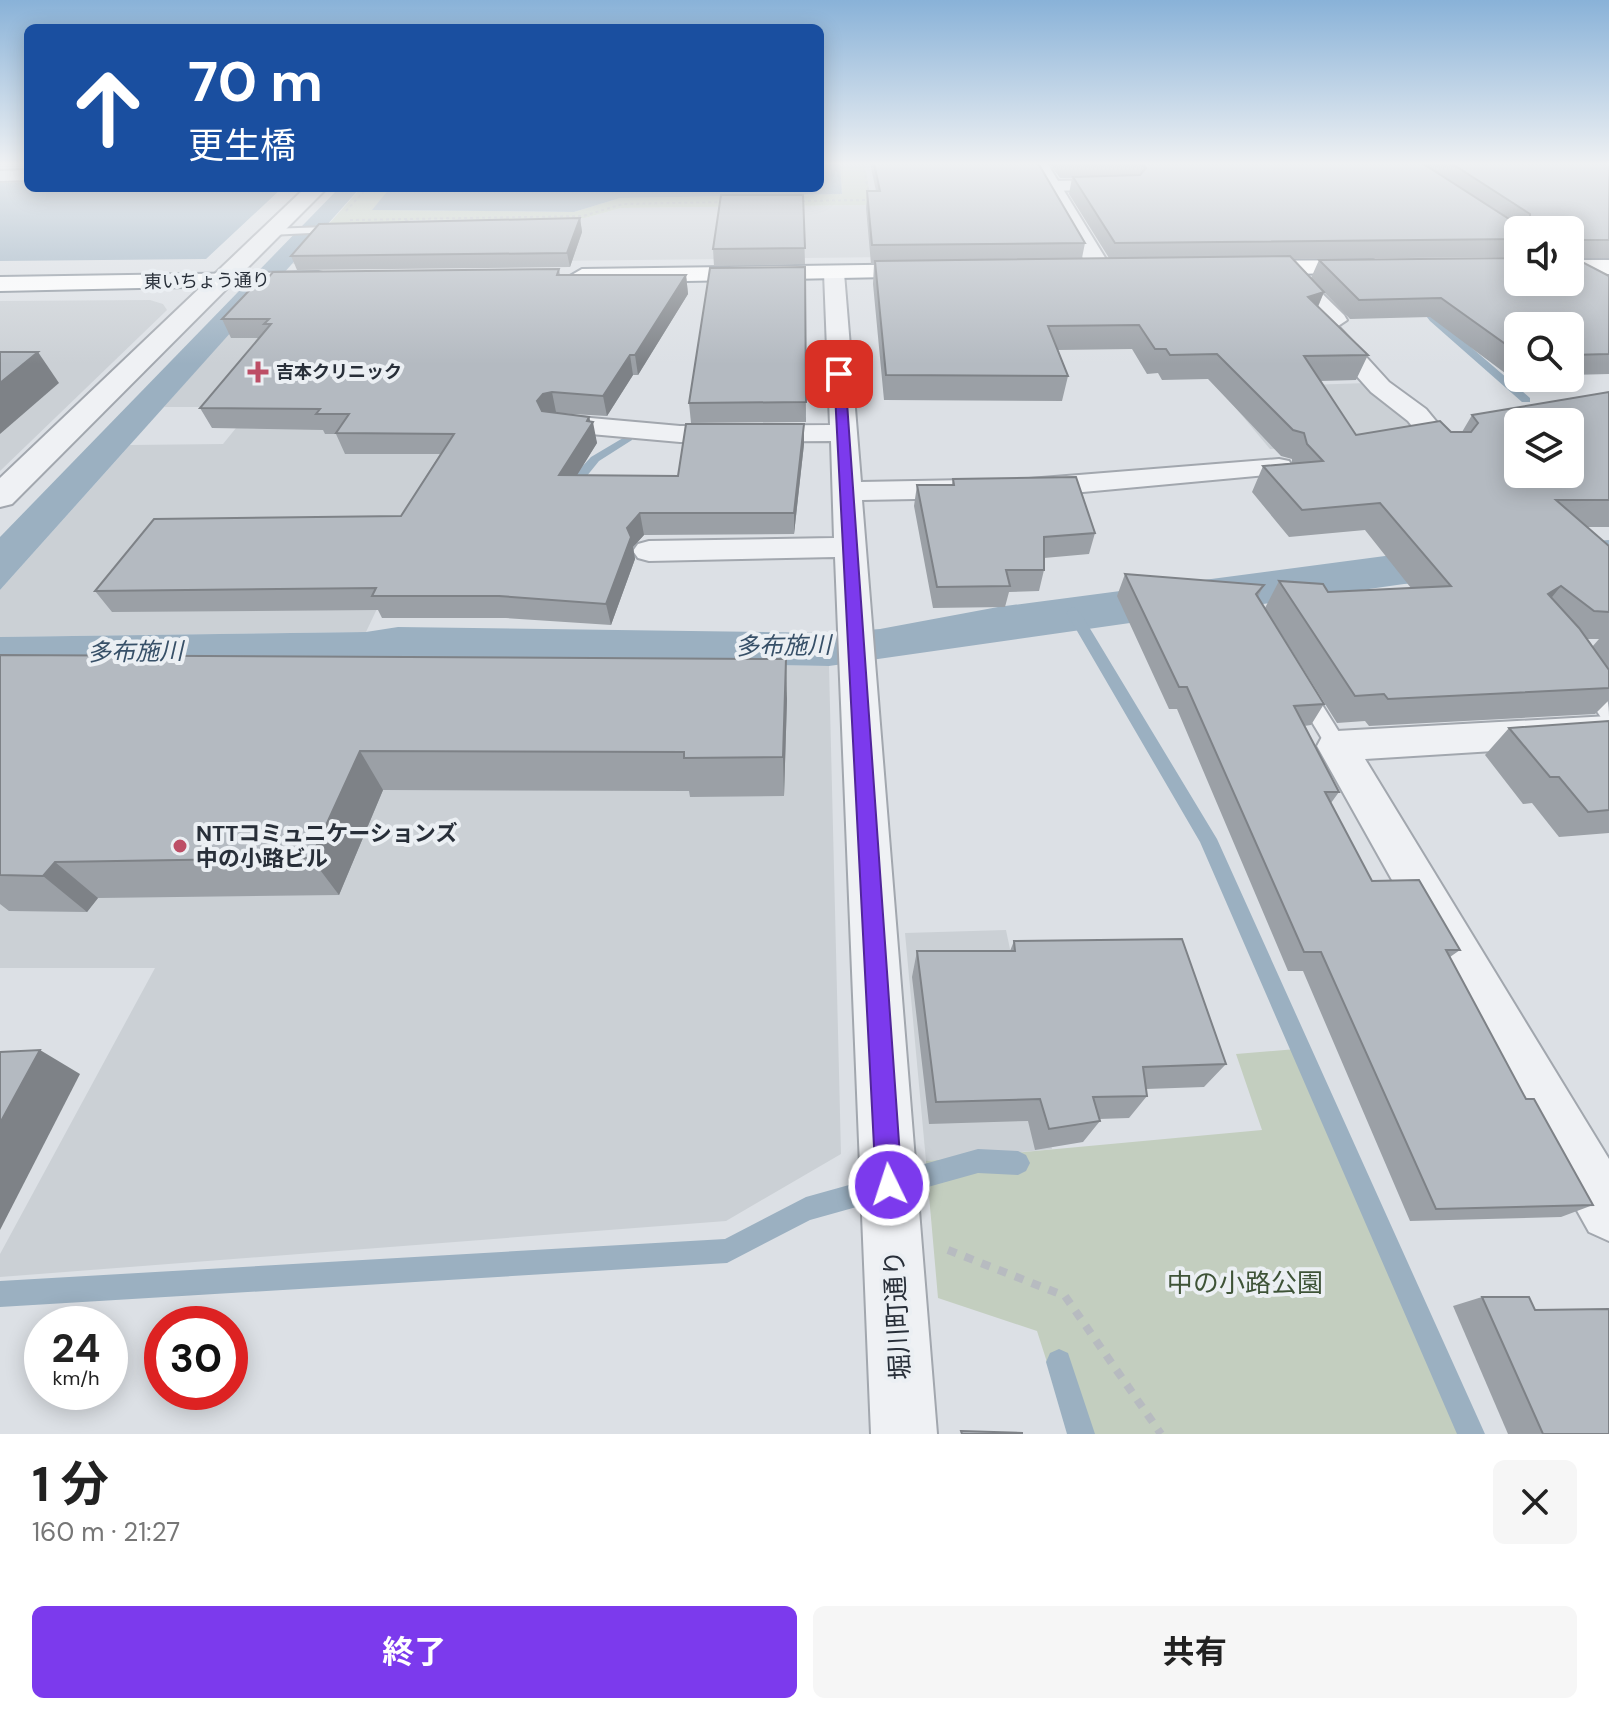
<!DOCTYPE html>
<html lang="ja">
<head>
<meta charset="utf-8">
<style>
  body { margin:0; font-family:"DM Sans","Noto Sans JP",sans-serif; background:#f6f6f6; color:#222; height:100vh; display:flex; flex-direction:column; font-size:30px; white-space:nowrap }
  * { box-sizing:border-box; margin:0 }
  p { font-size:26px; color:#767676 }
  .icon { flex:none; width:44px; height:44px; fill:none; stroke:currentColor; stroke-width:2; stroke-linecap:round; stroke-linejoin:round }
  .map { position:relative; height:1434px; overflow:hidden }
  .panel { display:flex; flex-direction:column; background:#fff; flex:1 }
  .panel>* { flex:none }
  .banner { position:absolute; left:24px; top:24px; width:800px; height:168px; border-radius:12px; box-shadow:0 4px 20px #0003; background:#1a4fa0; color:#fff; overflow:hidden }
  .buttons { position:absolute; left:1504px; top:216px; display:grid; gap:16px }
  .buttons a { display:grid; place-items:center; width:80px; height:80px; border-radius:12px; background:#fff; box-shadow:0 4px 20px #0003; font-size:40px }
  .speed { position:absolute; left:24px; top:1306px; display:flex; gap:16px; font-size:40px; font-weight:700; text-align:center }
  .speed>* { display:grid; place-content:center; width:104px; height:104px; border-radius:50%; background:#fff; box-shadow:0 4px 20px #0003; line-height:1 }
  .speed small { font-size:20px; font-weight:400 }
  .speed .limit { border:12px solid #d22; background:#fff; color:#111 }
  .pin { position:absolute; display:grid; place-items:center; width:68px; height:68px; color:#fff; margin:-34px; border-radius:16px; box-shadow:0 4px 12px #0006 }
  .me { position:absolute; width:88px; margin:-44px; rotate:356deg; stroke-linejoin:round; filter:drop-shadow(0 0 6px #0008) }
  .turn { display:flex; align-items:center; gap:28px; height:168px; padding:0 32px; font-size:36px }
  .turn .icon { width:104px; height:104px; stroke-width:2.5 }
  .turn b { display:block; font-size:56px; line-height:68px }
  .round { display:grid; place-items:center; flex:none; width:84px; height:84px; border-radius:12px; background:#f6f6f6 }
  .headline { display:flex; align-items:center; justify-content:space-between; height:136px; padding:0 32px }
  h1 { font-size:48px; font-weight:700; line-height:60px }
  .cta { display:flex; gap:16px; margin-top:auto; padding:16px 32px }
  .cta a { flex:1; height:92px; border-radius:12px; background:#7c3aed; color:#fff; font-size:32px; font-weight:700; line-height:92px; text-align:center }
  .cta a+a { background:#f6f6f6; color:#222 }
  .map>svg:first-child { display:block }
</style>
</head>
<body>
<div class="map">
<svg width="1609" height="1434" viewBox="0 0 1609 1434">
  <rect width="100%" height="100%" fill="#dce0e5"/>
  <g fill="#cbd0d5">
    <polygon points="865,163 1018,163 1060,255 292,264 319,235 402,227 410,220 585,218 621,208 872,205"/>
    <polygon points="261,296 456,442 366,632 0,637 0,590 130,445 223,444 253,407 164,407"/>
    <polygon points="150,300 163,304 167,310 0,471 0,301"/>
    <polygon points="1367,383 1416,427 1338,446 1270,449 1219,388"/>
    <polygon points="481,660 829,666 841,1154 726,1221 0,1277 0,1254 155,968 0,968 0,673"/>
    <polygon points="1006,930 1052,1149 926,1161 905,933"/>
  </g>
  <g fill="#c3cebf">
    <polygon points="840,163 865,163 872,205 621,208 585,218 410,220 402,227 319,235 361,188 390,188 373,210 574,212 620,198 842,194"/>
    <polygon points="1308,1048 1476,1434 1070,1434 1037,1331 938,1298 926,1161 1262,1130 1236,1054"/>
  </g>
  <g fill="#9bb0c1">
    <polygon points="820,163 840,163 842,194 620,198 574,212 372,210 390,188 820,188"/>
    <polygon points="28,182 28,188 282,188 206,259 0,261 0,183"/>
    <polygon points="339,188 360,188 0,590 0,537"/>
    <polygon points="1609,540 1609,569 1404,584 829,666 481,660 0,673 0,637 366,632 398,627 830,633 880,629 998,607 1385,556"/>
  </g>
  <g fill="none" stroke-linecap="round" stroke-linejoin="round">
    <g fill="#9bb0c1" fill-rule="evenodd">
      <polygon points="1418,301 1424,301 1436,317 1530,398 1530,402 1522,402 1430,321 1416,303"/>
      <polygon points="628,435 632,436 632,440 599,461 586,477 559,481 553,477 559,473 578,471 591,457"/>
      <polygon points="1073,607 1080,612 1217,839 1485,1434 1457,1434 1200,842 1066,612"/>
      <polygon points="978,1149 1018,1151 1026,1155 1030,1163 1026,1171 1018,1175 978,1173 810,1220 727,1263 0,1307 0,1281 725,1239 806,1197"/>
      <polygon points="1059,1349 1068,1353 1095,1434 1067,1434 1046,1362 1050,1353"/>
    </g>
    <g stroke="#a2a7ae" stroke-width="4">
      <g id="service">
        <polygon points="326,227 330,232 270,235 265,232 270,229"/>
        <path d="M1589 677C1608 684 1609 704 1609 721L1602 719 1579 684Z"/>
        <polygon points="1304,685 1311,687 1344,740 1347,746 1344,752 1330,752 1294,692"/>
      </g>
    </g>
    <g stroke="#a2a7ae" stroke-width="4">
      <g id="minor">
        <polygon points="28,170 28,180 0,181 0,171"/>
        <polygon points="1123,180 1132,185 1129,189 1050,191 1041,186 1050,181"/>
        <polygon points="1284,261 1291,263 1344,315 1347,320 1338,326 1389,382 1426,409 1459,449 1455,455 1435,455 1408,421 1371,392 1313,327 1310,322 1319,316 1274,267"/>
        <polygon points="834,267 844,273 861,482 968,480 978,483 983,489 978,495 968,498 862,500 937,1434 871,1434 835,557 649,561 638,558 633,551 638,544 649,541 834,538 831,441 680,442 557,431 548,429 544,423 548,417 557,415 680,426 830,425 824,273"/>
        <polygon points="1279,459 1289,461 1293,467 1289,473 1029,497 1019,494 1014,488 1019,482 1029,479"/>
        <polygon points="1609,716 1609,744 1365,759 1609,1159 1609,1241 1589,1232 1317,746 1323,735 1337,731"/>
      </g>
    </g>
    <g stroke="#a2a7ae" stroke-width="4">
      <g id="tertiary">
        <polygon points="1028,163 1047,163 1112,269 1108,274 1092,274"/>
        <polygon points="305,188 327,188 12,504 0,507 0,478"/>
      </g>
    </g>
    <g stroke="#868f99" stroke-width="4">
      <g id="trunk">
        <polygon points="1373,260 1385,267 1381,272 1242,275 1230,268 1242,261"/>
        <rect x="1570" y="260" width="39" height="14"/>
        <polygon points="933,264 941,266 945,271 941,276 582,283 570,276 582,269"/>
        <polygon points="318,272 327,274 330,279 327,284 0,291 0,277"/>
      </g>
    </g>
    <g stroke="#b7bbc0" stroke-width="2" stroke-dasharray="3 3" stroke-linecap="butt">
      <polyline points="796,201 870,200 863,163"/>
      <polyline points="346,211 367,188"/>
      <polyline points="350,220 408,219"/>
      <polyline points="401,226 408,219 583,216 623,204 726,202"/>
    </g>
    <polyline stroke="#b7bbc0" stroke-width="8" stroke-dasharray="9 9" stroke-linecap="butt" points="948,1250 1065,1296 1161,1434"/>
    <use href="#service" fill="#eff1f4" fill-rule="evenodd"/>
    <use href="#minor" fill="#eff1f4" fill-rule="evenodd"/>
    <use href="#tertiary" fill="#eff1f4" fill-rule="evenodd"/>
    <use href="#trunk" fill="#fff" fill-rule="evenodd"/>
  </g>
  <g fill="#9ba0a6" fill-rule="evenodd">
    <path d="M870 163H1038L1085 243 1082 258H1109L1069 194 1072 178H1060L1049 163H1609V258H1580V261L1609 276V374L1570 375V326H1518V376H1509L1430 317 1350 319 1324 292 1318 307 1368 355 1356 380 1320 381 1356 435 1462 432 1472 415 1609 392V527H1587L1609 546V700L1595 714 1369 726 1365 721 1337 723 1265 608 1279 581 1328 592 1411 588 1365 530 1289 537 1252 492 1263 466 1292 463V459L1281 456 1208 379 1162 380 1158 373 1147 374 1132 349 1058 350 1068 376 1062 401 884 400 873 284 874 264H871L866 208 867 191H876ZM1518 230H1570L1518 282 1319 260 1311 278 1292 259 1518 257ZM1587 639H1599L1592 647Z"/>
    <polygon points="803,195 805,264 714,266 713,249"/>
    <polygon points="580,218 582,232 570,267 297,270 291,256"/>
    <polygon points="805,267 806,422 691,423 689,403"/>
    <polygon points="559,269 560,275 686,275 688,294 638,375 633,375 607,416 554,413 589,417 597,443 577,475 678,476 804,424 804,444 794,534 644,535 633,547 635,559 611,625 506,618 382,618 378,610 112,612 95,591 401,516 440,454 345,454 336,434 325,434 323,430 212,428 200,408 259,338 231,338 222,319"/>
    <polygon points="953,479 1095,533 1089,554 1044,558 1044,570 1039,591 1009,592 1005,607 933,608 914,506 917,485 952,485"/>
    <polygon points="1125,574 1264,585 1258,597 1324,704 1311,725 1304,726 1339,792 1331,803 1372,881 1460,950 1450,957 1526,1099 1593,1205 1561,1217 1410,1221 1303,971 1288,971 1177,709 1169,709 1117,596"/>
    <polygon points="0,655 787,699 784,796 690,797 689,791 383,790 339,895 98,898 87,912 9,911 0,904"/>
    <polygon points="1609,721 1609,833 1559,837 1532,803 1523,804 1485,755 1509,728"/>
    <polygon points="1014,941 1226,1064 1204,1087 1146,1089 1147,1096 1129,1118 1099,1119 1100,1121 1083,1142 1035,1150 1028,1121 929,1124 912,977 917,951 1010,951"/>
    <polygon points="1482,1297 1535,1310 1609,1434 1508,1434 1453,1306"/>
  </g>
  <g fill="#7e8287">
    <polygon points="580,218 582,232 570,267 567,253"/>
    <polygon points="686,275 688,294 638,375 635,355"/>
    <polygon points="1324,292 1314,315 1308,297"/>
    <polygon points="38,352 59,383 0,434 0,383"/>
    <polygon points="630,355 633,375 607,416 603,396"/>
    <polygon points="552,392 556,412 547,414 542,421 537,401 543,394"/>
    <polygon points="589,417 591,425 593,422 597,443 564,496 559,475"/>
    <polygon points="804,424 804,444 794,534 794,513"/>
    <polygon points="640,513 644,535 633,547 635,559 611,625 606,604 627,528"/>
    <polygon points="1561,586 1539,613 1548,594"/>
    <polygon points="786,659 787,699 784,796 783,757"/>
    <polygon points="360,751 383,790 339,895 311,858"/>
    <polygon points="55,862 98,898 87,912 43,876"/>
    <polygon points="40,1050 80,1074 0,1230 0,1123"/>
  </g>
  <g fill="#b4bac1" stroke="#7e8287" stroke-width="2" fill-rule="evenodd">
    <polygon points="874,163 1038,163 1085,243 872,245 867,191 880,191"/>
    <polygon points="1139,163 1422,163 1526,230 1518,230 1518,239 1115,243 1073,177 1140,175 1146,168"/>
    <polygon points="1451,163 1609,163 1609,240 1579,240 1580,261 1609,276 1609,354 1570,355 1570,326 1518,326 1518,353 1441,298 1359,300 1319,260 1518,258 1518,282 1570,282 1570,230 1530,230 1530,214"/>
    <polygon points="721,195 803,195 805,248 713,249"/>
    <polygon points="580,218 567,253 291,256 319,224"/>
    <path d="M1290 256 1324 292 1308 297 1368 355 1304 356 1356 435 1440 421 1451 432H1471L1478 423 1472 415 1609 392V500H1556L1609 546V612L1594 611 1561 586 1548 594 1579 628 1609 670V688L1388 699 1384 694 1355 696 1279 581 1323 584 1328 592 1451 586 1380 503 1302 510 1263 466 1323 461 1307 444 1304 433 1293 430 1217 354 1170 355 1166 349H1155L1139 325 1048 326 1068 376 886 375 875 261ZM1518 422H1570V474H1518Z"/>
    <polygon points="805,267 806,402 689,403 710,268"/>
    <polygon points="559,269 557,275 686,275 635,355 630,355 603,396 552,392 543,394 537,401 542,411 589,417 587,421 593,422 559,475 678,476 686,424 804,424 794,513 640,513 627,528 631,537 606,604 499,596 372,596 376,588 95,591 154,519 401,516 454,434 336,433 349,414 316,414 320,409 200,408 271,324 264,324 269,319 222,319 260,279 267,279 273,272"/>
    <polygon points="0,352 38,352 0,383"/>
    <polygon points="1076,477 1095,533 1044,537 1044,570 1006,570 1010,586 937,587 917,485 954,485 953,479"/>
    <polygon points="1125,574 1264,585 1256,594 1324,704 1294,706 1339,792 1325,792 1372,881 1419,880 1460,950 1446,950 1526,1099 1534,1099 1593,1205 1436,1209 1321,952 1304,952 1187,687 1179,687"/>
    <polygon points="0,655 786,659 783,757 684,758 684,752 360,751 311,858 55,862 43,876 0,875"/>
    <polygon points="1609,721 1609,810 1588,812 1559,777 1550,777 1509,728"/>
    <polygon points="1182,939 1226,1064 1143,1067 1147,1096 1093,1097 1100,1121 1049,1129 1040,1099 936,1102 917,951 1015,951 1014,941"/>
    <polygon points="40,1050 0,1123 0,1052"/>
    <polygon points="1482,1297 1529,1297 1535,1310 1609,1309 1609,1434 1543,1434"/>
    <polygon points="961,1431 1022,1433 1022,1434 962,1434"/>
  </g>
  <linearGradient id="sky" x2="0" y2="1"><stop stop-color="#89b2d8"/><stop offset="0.45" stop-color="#eff1f3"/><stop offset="1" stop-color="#eff1f3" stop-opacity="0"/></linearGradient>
  <rect width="1609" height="364" fill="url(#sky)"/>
  <polygon fill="#7c3aed" stroke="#51269a" stroke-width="2" points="839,370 845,374 902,1185 899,1194 889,1198 879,1194 876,1185 834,374"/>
  <g fill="#bd4e66" stroke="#ebeff3" stroke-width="3">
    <path d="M254 360h8v8h8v8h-8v8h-8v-8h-8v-8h8z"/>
    <circle cx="180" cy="846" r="8"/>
  </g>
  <g text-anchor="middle" stroke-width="8" stroke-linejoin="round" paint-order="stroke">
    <g font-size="18" fill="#282f39" stroke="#ebeff3">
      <text transform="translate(207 281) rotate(-1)" y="6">東いちょう通り</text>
    </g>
    <g font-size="18" font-weight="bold" fill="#282f39" stroke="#ebeff3" text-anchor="start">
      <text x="276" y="378">吉本クリニック</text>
    </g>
    <g font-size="22" font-weight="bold" fill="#282f39" stroke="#ebeff3" text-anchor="start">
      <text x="196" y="841">NTTコミュニケーションズ<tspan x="196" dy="25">中の小路ビル</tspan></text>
    </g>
    <g font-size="24" font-style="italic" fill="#375068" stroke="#ebeff3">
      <text transform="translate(783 646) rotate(-1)" y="8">多布施川</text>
      <text transform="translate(135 652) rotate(-1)" y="8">多布施川</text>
    </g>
    <g font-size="26" fill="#3e5337" stroke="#ebeff3">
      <text x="1245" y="1292">中の小路公園</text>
    </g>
    <g font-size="26" fill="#282f39" stroke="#ebeff3">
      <text transform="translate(897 1315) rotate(-93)" y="9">堀川町通り</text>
    </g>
  </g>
</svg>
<div class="buttons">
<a><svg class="icon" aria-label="sound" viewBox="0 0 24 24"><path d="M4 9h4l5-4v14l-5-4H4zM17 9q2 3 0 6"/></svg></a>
<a><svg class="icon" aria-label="search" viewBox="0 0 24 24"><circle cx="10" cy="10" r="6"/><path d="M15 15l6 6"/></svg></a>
<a><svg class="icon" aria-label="layers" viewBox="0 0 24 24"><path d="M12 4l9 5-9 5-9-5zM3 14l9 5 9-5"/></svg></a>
</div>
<div class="speed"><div>24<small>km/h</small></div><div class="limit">30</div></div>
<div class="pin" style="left:839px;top:374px;background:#d93025"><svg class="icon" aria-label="arrive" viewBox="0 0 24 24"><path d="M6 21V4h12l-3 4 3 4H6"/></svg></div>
<svg class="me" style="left:889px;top:1185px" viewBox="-20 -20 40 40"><circle r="17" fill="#7c3aed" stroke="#fff" stroke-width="3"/><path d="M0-11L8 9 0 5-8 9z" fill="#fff"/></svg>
<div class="banner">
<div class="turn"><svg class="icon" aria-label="ahead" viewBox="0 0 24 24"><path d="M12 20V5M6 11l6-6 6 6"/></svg><div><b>70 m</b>更生橋</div></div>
</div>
</div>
<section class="panel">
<div class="headline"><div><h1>1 分</h1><p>160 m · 21:27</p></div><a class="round"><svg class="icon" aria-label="close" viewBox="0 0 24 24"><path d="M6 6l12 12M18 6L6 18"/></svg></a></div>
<div class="cta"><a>終了</a><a>共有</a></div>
</section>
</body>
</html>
